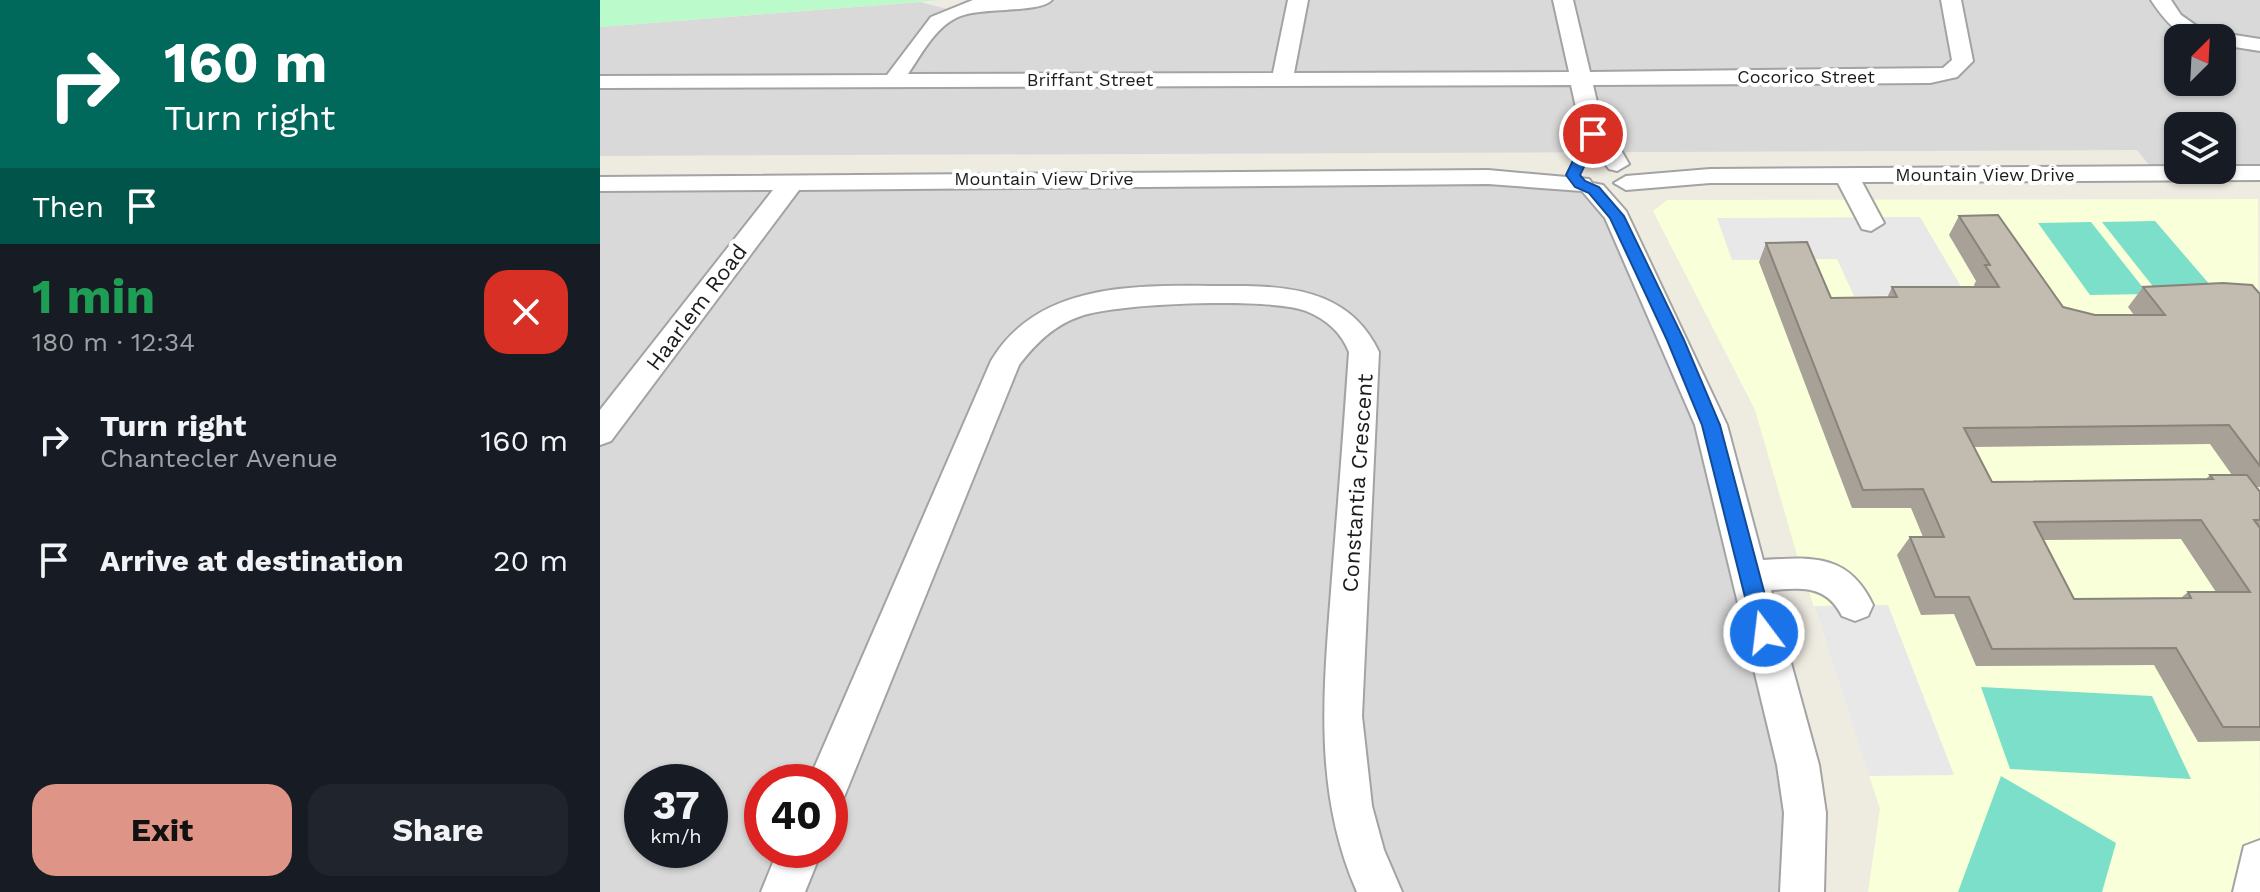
<!DOCTYPE html>
<html lang="en">
<head>
<meta charset="utf-8">
<style>
  body { margin:0; font-family:"Work Sans",sans-serif; background:#20242c; color:#f1f3f6; height:100vh; display:flex; flex-direction:column; font-size:30px; white-space:nowrap }
  * { box-sizing:border-box; margin:0 }
  p { font-size:26px; color:#9ea1a6 }
  .icon { flex:none; width:44px; height:44px; fill:none; stroke:currentColor; stroke-width:2; stroke-linecap:round; stroke-linejoin:round }
  .map { position:relative; flex:1; overflow:hidden }
  .details { display:flex; flex-direction:column; background:#171b24; width:600px }
  .details>* { flex:none }
  .top-card { background:#00695c; color:#fff; overflow:hidden }
  .needle { width:52px; rotate:24deg }
  .buttons { position:absolute; left:1564px; top:24px; display:grid; gap:16px }
  .buttons a { display:grid; place-items:center; width:72px; height:72px; border-radius:16px; background:#171b24; box-shadow:0 2px 6px #0004; font-size:40px }
  .speed { position:absolute; left:24px; top:764px; display:flex; gap:16px; font-size:40px; font-weight:700; text-align:center }
  .speed>* { display:grid; place-content:center; width:104px; height:104px; border-radius:50%; background:#171b24; box-shadow:0 2px 6px #0004; line-height:1 }
  .speed small { font-size:20px; font-weight:400 }
  .speed .limit { border:12px solid #d22; background:#fff; color:#111 }
  .pin { position:absolute; display:grid; place-items:center; width:68px; height:68px; color:#fff; margin:-34px; border:4px solid #fff; border-radius:50%; box-shadow:0 2px 8px #0007 }
  .me { position:absolute; width:88px; margin:-44px; rotate:345deg; stroke-linejoin:round; filter:drop-shadow(0 0 6px #0008) }
  .turn { display:flex; align-items:center; gap:28px; height:168px; padding:0 32px; font-size:36px }
  .turn .icon { width:104px; height:104px; stroke-width:2.5 }
  .turn b { display:block; font-size:56px; line-height:68px }
  .then { display:flex; align-items:center; height:76px; padding:0 32px; background:#0003; gap:16px; font-size:30px }
  .round { display:grid; place-items:center; flex:none; width:84px; height:84px; border-radius:24px; background:#20242c }
  .headline { display:flex; align-items:center; justify-content:space-between; height:136px; padding:0 32px }
  h1 { font-size:48px; font-weight:700; line-height:60px; color:#1e9e55 }
  .cta { display:flex; gap:16px; margin-top:auto; padding:16px 32px }
  .cta a { flex:1; height:92px; border-radius:24px; background:#de9487; color:#111; font-size:32px; font-weight:700; line-height:92px; text-align:center }
  .cta a+a { background:#20242c; color:#f1f3f6 }
  ul { padding:0; list-style:none }
  li { display:flex; align-items:center; gap:24px; height:120px; padding:0 32px }
  li div { flex:1 }
  li b { display:block; font-size:30px }
  li em { font-style:normal }
  main { display:flex; flex:1; min-height:0 }
  .map>svg:first-child { display:block }
</style>
</head>
<body>
<main>
<section class="details">
<div class="top-card">
<div class="turn"><svg class="icon" aria-label="right" viewBox="0 0 24 24"><path d="M7 20v-9h11M14 6l5 5-5 5"/></svg><div><b>160 m</b>Turn right</div></div>
<div class="then">Then<svg class="icon" aria-label="arrive" viewBox="0 0 24 24"><path d="M6 21V4h12l-3 4 3 4H6"/></svg></div>
</div>
<div class="headline"><div><h1>1 min</h1><p>180 m · 12:34</p></div><a class="round" style="background:#d93025;color:#fff"><svg class="icon" aria-label="close" viewBox="0 0 24 24"><path d="M6 6l12 12M18 6L6 18"/></svg></a></div>
<ul>
<li><svg class="icon" aria-label="right" viewBox="0 0 24 24"><path d="M7 20v-9h11M14 6l5 5-5 5"/></svg><div><b>Turn right</b><p>Chantecler Avenue</p></div><em>160 m</em></li>
<li><svg class="icon" aria-label="arrive" viewBox="0 0 24 24"><path d="M6 21V4h12l-3 4 3 4H6"/></svg><div><b>Arrive at destination</b></div><em>20 m</em></li>
</ul>
<div class="cta"><a>Exit</a><a>Share</a></div>
</section>
<div class="map">
<svg width="1660" height="892" viewBox="0 0 1660 892">
  <rect width="100%" height="100%" fill="#eeebe1"/>
  <g fill="#dad9d9" fill-rule="evenodd">
    <path d="M437 0H1660V171H1554L1537 150 0 156V27L320 2 354 11ZM1578 38H1622V82H1578ZM1578 126H1622V170H1578Z"/>
    <path d="M888 178 998 192 1114 425 1205 892H0V184ZM42 782H110V850H42ZM162 782H230V850H162Z"/>
  </g>
  <polygon fill="#f9ffd8" points="1658,199 1660,892 1268,892 1280,809 1197,555 1155,410 1053,211 1067,200"/>
  <polygon fill="#bbfacb" points="0,0 341,0 0,27"/>
  <g fill="#7cdfca">
    <polygon points="1555,221 1617,293 1559,294 1502,222"/>
    <polygon points="1491,222 1548,294 1490,295 1438,223"/>
    <polygon points="1381,687 1552,696 1591,779 1410,769"/>
    <polygon points="1401,776 1516,843 1502,892 1358,892"/>
  </g>
  <g fill="#e8e8e8">
    <polygon points="1320,217 1366,295 1254,296 1237,259 1132,260 1117,218"/>
    <polygon points="1288,605 1354,775 1269,776 1214,606"/>
  </g>
  <g fill="none" stroke-linecap="round" stroke-linejoin="round">
    <g stroke="#a3a3a3" stroke-width="4">
      <g id="minor">
        <path d="M373 0H452C439 14 379 6 356 18 334 29 321 55 308 74L673 73 688 0H708L694 73 969 72 953 0H973L990 72 1343 68 1352 60 1341 0H1361L1373 61 1357 77 1330 83 993 85 1004 132 1018 145 1029 164 1017 171 1009 169 982 134 971 85 0 88V76L287 75 331 17Z"/>
        <path d="M1551 0H1571L1581 15 1608 34 1605 38C1578 38 1565 21 1551 0Z"/>
        <polygon points="1622,33 1660,39 1660,51 1622,45 1622,38 1613,38"/>
        <polygon points="1578,166 1578,170 1622,170 1622,166 1660,166 1660,180 1262,182 1284,223 1271,231 1262,229 1238,183 1110,183 1026,190 1014,183 1026,176 1110,169"/>
        <path d="M888 170 989 179 992 183 1003 185 1026 211 1127 425 1163 560C1213 557 1249 554 1273 605L1268 616 1255 621 1242 616C1226 585 1203 588 1171 590L1219 765 1226 813 1224 892H1180L1184 813 1177 765 1095 425 1005 218 982 191 888 184 199 190 11 441 0 445V410L173 190 0 191V177Z"/>
        <path d="M646 286C703 287 753 297 779 352L762 716 772 806 784 850 802 892H757C712 790 724 686 732 578 738 503 744 427 749 352 741 332 726 319 706 311 671 297 518 303 481 316 454 325 436 343 419 365L244 797 230 802V782H208L391 361C443 273 559 287 646 286Z"/>
        <polygon points="1660,840 1660,892 1633,892 1644,846"/>
        <polygon points="178,850 222,850 205,892 161,892"/>
      </g>
    </g>
    <use href="#minor" fill="#fff" fill-rule="evenodd"/>
  </g>
  <path fill="#a7a197" fill-rule="evenodd" d="M1359 216 1463 307 1495 315H1534L1528 307 1543 287 1660 294V487H1656L1660 492V741L1598 742 1554 665 1376 666 1354 614 1321 615 1297 555 1310 537H1323L1311 508H1252L1159 262 1166 243 1231 298H1287L1292 287H1375L1374 285 1376 281 1349 235ZM1610 444 1632 475H1610L1606 479 1392 482 1374 447ZM1581 539 1616 592H1588L1581 598 1474 599 1443 540Z"/>
  <path fill="#c2bbb0" stroke="#88837b" stroke-width="2" fill-rule="evenodd" d="M1398 215 1463 307 1495 315H1565L1543 287 1623 283 1652 285 1660 294V466L1629 425 1364 428 1392 482 1613 479 1610 475H1647L1660 492V520H1654L1660 528V727H1623L1576 648 1392 649 1369 597H1335L1310 537H1344L1323 489 1263 490 1166 243 1207 242 1231 298 1297 297 1292 287H1399L1385 265H1390L1359 216ZM1601 520 1650 592H1588L1591 598 1474 599 1434 522Z"/>
  <polygon fill="#1a73e8" stroke="#114b97" stroke-width="2" points="993,130 1000,134 980,175 985,181 999,187 1024,216 1084,340 1120,425 1175,633 1172,640 1164,643 1157,640 1154,633 1102,425 1067,340 1010,218 989,193 975,187 966,175 986,134"/>
  <g text-anchor="middle" stroke-width="8" stroke-linejoin="round" paint-order="stroke">
    <g font-size="18" fill="#1c1c1c" stroke="#fff">
      <text x="1206" y="83">Cocorico Street</text>
      <text x="490" y="86">Briffant Street</text>
      <text x="1385" y="181">Mountain View Drive</text>
      <text x="444" y="185">Mountain View Drive</text>
    </g>
    <g font-size="22" fill="#1c1c1c" stroke="#fff">
      <text transform="translate(96 307) rotate(-53)" y="8">Haarlem Road</text>
      <text transform="translate(757 483) rotate(-86)" y="8">Constantia Crescent</text>
    </g>
  </g>
</svg>
<div class="buttons">
<a><svg class="needle" viewBox="-14 -14 28 28"><path d="M0-13l5 13h-10z" fill="#e53935"/><path d="M0 13l5-13h-10z" fill="#9ea1a6"/></svg></a>
<a><svg class="icon" aria-label="layers" viewBox="0 0 24 24"><path d="M12 4l9 5-9 5-9-5zM3 14l9 5 9-5"/></svg></a>
</div>
<div class="speed"><div>37<small>km/h</small></div><div class="limit">40</div></div>
<div class="pin" style="left:993px;top:134px;background:#d93025"><svg class="icon" aria-label="arrive" viewBox="0 0 24 24"><path d="M6 21V4h12l-3 4 3 4H6"/></svg></div>
<svg class="me" style="left:1164px;top:633px" viewBox="-20 -20 40 40"><circle r="17" fill="#1a73e8" stroke="#fff" stroke-width="3"/><path d="M0-11L8 9 0 5-8 9z" fill="#fff"/></svg>
</div>
</main>
</body>
</html>
